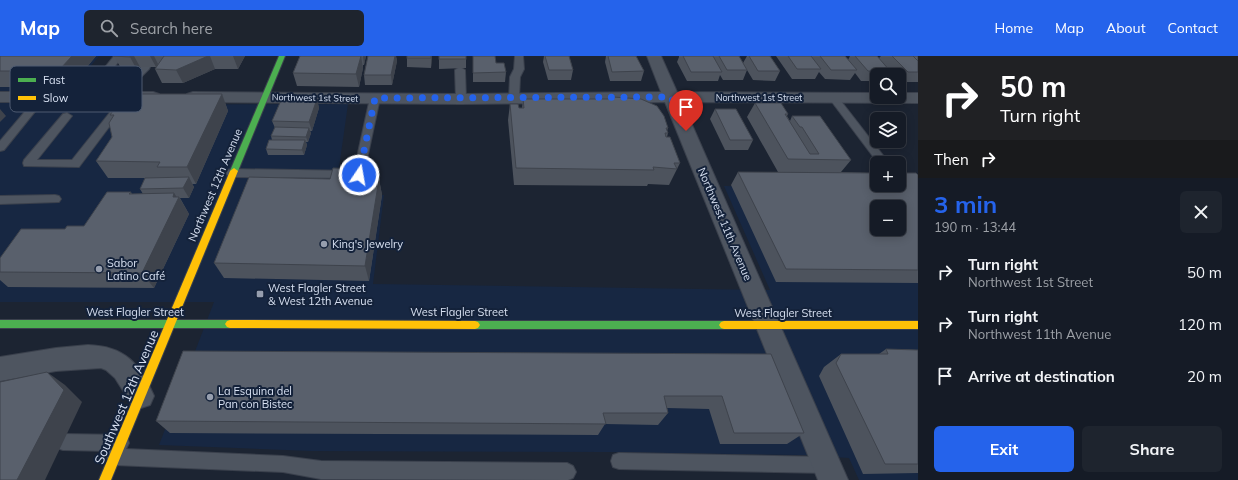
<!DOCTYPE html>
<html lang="en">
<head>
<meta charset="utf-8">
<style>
  body { margin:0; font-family:Mulish,sans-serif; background:#1e242e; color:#f1f3f6; height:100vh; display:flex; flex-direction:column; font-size:15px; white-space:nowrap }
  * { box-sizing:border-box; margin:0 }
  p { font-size:13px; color:#9da1a7 }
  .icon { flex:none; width:22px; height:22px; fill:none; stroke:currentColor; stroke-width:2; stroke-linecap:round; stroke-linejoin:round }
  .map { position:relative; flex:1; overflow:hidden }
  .side { display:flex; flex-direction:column; background:#151b26; width:320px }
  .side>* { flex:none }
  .guide { background:#202124; color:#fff; overflow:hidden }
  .controls { position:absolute; left:870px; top:12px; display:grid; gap:8px }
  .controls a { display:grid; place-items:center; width:36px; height:36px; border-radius:6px; background:#151b26; box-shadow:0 2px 10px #0003,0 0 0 1px #343943; font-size:20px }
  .pin { position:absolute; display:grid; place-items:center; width:34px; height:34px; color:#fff; margin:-41px -17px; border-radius:50% 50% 50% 0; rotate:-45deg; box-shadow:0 0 4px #0007 }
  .pin .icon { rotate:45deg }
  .me { position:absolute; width:44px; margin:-22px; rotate:12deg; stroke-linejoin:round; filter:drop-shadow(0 0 3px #0008) }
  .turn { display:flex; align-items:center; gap:14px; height:84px; padding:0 16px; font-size:18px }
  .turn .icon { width:52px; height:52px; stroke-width:2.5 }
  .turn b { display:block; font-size:28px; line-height:34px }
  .then { display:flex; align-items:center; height:38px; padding:0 16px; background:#0003; gap:8px; font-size:15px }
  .round { display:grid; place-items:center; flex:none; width:42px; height:42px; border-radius:6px; background:#1e242e }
  .head { display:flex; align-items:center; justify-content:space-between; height:68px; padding:0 16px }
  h1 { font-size:24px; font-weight:700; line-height:30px; color:#2563eb }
  .button { display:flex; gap:8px; margin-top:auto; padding:8px 16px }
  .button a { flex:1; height:46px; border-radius:6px; background:#2563eb; color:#fff; font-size:16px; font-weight:700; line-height:46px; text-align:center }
  .button a+a { background:#1e242e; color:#f1f3f6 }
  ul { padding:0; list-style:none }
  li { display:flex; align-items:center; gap:12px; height:52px; padding:0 16px }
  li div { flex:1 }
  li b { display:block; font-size:15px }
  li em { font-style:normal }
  header { display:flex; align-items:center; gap:24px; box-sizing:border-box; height:56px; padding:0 20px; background:#2563eb; color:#fff }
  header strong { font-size:19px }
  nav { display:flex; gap:22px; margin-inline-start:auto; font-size:14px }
  .search { width:280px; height:36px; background:#1e242e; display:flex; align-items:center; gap:10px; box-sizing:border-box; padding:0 14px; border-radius:6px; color:#9da1a7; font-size:15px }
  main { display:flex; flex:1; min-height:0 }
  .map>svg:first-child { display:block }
</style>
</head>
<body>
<header>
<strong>Map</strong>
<div class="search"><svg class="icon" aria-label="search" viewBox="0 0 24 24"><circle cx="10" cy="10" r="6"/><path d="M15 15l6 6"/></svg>Search here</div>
<nav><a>Home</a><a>Map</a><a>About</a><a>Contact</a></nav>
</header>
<main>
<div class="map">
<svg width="918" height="424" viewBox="0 0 918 424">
  <rect width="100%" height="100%" fill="#1c2432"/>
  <path fill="#172742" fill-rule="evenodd" d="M0 0H99L58 49 348 48 337 126 360 140 384 139 373 228 770 234 724 130 918 132V424H859L849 402 801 399 608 396 311 395 159 389 214 246H0ZM877 151H899V173H877Z"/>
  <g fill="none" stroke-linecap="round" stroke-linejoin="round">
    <g stroke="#3a404c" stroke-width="2">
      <g id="lane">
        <polygon points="114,0 123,0 89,43 83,43 81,41 83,39"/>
        <polygon points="515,0 523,0 524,13 520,21 519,42 514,45 509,42 510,21 514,13"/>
        <polygon points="146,8 150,11 149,13 119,43 113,43 111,41 143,9"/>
        <polygon points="460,11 465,14 466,43 461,46 456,43 455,14"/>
        <polygon points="42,38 47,41 45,43 4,94 0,95 0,85 39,39"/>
        <polygon points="375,39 380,42 363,122 232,121 228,120 226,117 228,114 232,113 354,115 370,42"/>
        <polygon points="834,39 837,40 889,107 878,107 829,42"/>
        <polygon points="122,44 127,47 79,111 24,110 23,107 24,104 63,58 67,57 72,60 37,104 72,104 119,45"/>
        <polygon points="55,139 59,140 61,143 59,146 0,148 0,140"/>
        <polygon points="63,378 121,379 127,381 129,387 126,393 283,400 321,405 567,407 573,410 576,416 573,422 568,424 321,423 283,416 115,409 109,407 107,401 109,395 63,394 57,392 55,386 57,380"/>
        <polygon points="619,397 827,401 833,403 835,409 833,415 827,417 619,413 613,411 611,405 613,399"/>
      </g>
    </g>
    <g stroke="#3a404c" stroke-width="2">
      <g id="street">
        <polygon points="647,0 661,0 677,36 877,37 877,41 899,41 899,37 918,37 918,47 682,46 848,424 818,424 665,46 461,48 193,46 187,44 185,41 187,38 193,36 461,38 661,36"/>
        <polygon points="0,36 153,36 159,38 161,41 159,44 153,46 0,46"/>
        <path d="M88 289C125 290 140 308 154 340L150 349 141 352 132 349 115 322 106 314 101 312 56 315 0 325V301L56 292Z"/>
      </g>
    </g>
    <g stroke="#3a404c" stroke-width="2">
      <g id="fast">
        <polygon points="279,0 285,0 238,115 234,118 231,117 230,115"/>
        <polygon points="0,264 230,264 233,265 235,268 233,271 230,272 0,272"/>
        <polygon points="475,265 724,265 727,266 729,269 727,272 724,273 475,273 472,272 470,269 472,266"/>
      </g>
    </g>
    <g stroke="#3a404c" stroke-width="2">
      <g id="slow">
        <polygon points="234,112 238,115 111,424 99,424 230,115"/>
        <polygon points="230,264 475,265 478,266 480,269 478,272 475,273 230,272 227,271 225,268 227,265"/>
        <polygon points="724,265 918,265 918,273 724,273 721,272 719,269 721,266"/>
      </g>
    </g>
    <use href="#lane" fill="#4e5560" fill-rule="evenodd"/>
    <use href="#street" fill="#4e5560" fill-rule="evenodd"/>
    <use href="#fast" fill="#4caf50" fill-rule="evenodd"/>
    <use href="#slow" fill="#ffc107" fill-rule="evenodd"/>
  </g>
  <g fill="#4d535d">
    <polygon points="0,0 96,0 72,29 37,29 34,31 0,31"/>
    <polygon points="114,0 245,0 238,13 215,13 183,27 162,27 155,13 159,8 156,11 140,11 137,14 122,14"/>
    <polygon points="300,0 366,0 364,9 363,9 363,12 359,31 297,30 293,17"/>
    <polygon points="368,0 396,0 397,5 392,29 365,29 364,19"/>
    <polygon points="432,0 431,12 407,11 407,2"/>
    <polygon points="439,0 466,0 466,12 439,13"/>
    <polygon points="473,0 496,7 506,16 505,26 473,26"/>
    <polygon points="544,0 569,0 573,14 571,24 548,24 543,6"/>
    <polygon points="606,0 636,0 644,15 641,25 610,25 605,6"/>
    <polygon points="679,0 739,0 743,7 747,0 770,0 780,15 775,25 753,24 747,14 743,24 723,24 720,19 718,25 687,25 677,6 679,1"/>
    <polygon points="776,0 845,0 848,4 850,0 877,0 879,2 881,0 918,0 918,26 901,26 899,24 899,19 894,19 891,16 889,19 877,19 877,25 861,25 855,17 850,24 825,23 819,16 815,23 792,23"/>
    <polygon points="222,38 228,55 196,128 192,128 194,131 189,142 180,142 189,158 154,232 8,231 0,224 0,202 65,173 84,170 131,136 132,138 143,138 140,133 146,122 108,122 96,105 112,81 112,62 110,59"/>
    <polygon points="613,41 668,72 667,75 668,77 667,81 680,107 669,129 648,128 647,130 514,129 508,64 510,48 519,52 522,52 523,43 613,43"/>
    <polygon points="317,43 319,52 312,75 310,75 311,77 308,86 306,86 307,89 304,99 268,99 266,93 272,84 271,80 275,72 272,65"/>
    <polygon points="755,47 788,58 787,60 790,65 792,60 851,104 841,116 918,119 918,227 776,226 731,129 738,116 778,116 747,61"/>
    <polygon points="715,53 753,84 748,94 725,94 710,63"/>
    <polygon points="360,122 379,123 382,139 369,225 224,222 214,207"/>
    <polygon points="886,293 918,294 918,417 863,418 819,320 824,311 841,298 879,298"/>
    <polygon points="771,298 804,377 787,388 720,388 709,353 667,352 668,357 658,369 605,368 598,379 170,377 156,365"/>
  </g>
  <g fill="#3e434c">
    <polygon points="72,0 96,0 72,29 61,12"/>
    <polygon points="130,0 134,0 140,11 137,14 130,1"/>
    <polygon points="150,0 154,0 158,8 156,11"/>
    <polygon points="208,0 210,0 215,13 183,27 176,14"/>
    <polygon points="233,0 245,0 238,13"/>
    <polygon points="361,0 363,12 359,31 356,18"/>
    <polygon points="363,0 366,0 364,9"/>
    <polygon points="395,0 396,0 397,5 392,29 391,19"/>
    <polygon points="431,0 432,0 431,12"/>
    <polygon points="25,12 37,29 34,31 22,15"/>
    <polygon points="222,38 228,55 196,128 187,111"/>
    <polygon points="317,43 319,52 312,75 309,66"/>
    <polygon points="0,53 6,60 0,66"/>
    <polygon points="309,72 311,77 308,86 306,81"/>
    <polygon points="305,84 307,89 304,99 302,94"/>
    <polygon points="358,113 361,129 356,122"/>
    <polygon points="189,121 194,131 189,142 183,132"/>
    <polygon points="379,123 382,139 369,225 365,210"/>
    <polygon points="174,137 178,143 179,141 189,158 154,232 142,217"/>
    <polygon points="47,316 65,329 82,346 45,424 17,424"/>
  </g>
  <g fill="#59606c" stroke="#3e434c" fill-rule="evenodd">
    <polygon points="0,0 72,0 61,12 25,12 22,15 0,15"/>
    <polygon points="114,0 130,0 130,1"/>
    <polygon points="164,0 208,0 176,14 155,13"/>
    <polygon points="300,0 361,0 356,18 293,17"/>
    <polygon points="368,0 395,0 391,19 364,19"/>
    <rect x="407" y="0" width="24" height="2"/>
    <rect x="439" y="0" width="27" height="3"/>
    <polygon points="473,0 495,0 496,7 504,7 506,16 473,17"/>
    <polygon points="545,0 569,0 573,14 549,14"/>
    <polygon points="608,0 636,0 644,15 612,16"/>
    <polygon points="683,0 713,0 722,16 691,16"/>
    <polygon points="719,0 739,0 747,14 727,14"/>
    <polygon points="749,0 770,0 780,15 758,15"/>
    <polygon points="788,0 811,0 821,13 797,13"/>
    <polygon points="820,0 845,0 857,14 831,14"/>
    <polygon points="855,0 877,0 891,16 868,15"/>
    <polygon points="892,0 913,0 918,5 918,16 908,16"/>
    <polygon points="913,0 918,0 918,5"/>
    <polygon points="125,38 222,38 187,111 157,111 160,106 96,105 112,81 109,67 114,59 110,59"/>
    <polygon points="613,41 641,43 657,50 664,60 668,72 666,72 668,77 665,77 666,81 670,81 680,107 674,107 677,113 653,111 654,114 516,112 510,48 518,48 519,52 524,52 523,43 614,43"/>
    <polygon points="282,42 317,43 309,66 272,65"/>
    <polygon points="755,47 781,47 788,58 785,58 810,98 819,98 802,71 800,71 792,60 820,60 851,104 788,103"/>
    <polygon points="715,53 736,53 753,84 730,84"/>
    <polygon points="275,71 309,72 306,81 271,80"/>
    <polygon points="269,84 305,84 302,94 266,93"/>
    <polygon points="333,112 358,113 356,122 379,123 365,210 214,207 249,121 330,123"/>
    <path d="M738 116 877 117V129H899V117H916L918 119V214L786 213ZM877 151H899V173H877Z"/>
    <polygon points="189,121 183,132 140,133 145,122"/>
    <polygon points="107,136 131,136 129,138 174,137 173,141 179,141 142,217 0,216 0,202 21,173 65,173 67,170 84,170"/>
    <polygon points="886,293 918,294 918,408 885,408 836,307 841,298 888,298"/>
    <polygon points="183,295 771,298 804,377 734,377 722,340 664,340 668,357 603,357 606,368 156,365"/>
    <polygon points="47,316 64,334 17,424 0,424 0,326"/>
  </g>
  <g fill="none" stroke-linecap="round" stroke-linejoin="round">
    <polyline stroke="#2563eb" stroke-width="7" stroke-dasharray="0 12.6" points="359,119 375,42 671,41 686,75"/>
  </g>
  <g fill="#969eae" stroke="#14223a" stroke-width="1.5">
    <circle cx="324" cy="188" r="4"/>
    <circle cx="99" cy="213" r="4"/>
    <rect x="256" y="234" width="8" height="8" rx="2"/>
    <circle cx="210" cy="341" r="4"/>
  </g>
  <g text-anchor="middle" stroke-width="4" stroke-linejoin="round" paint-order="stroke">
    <g font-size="9" fill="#d7e0f1" stroke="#14223a">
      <text transform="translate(315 42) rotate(1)" y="3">Northwest 1st Street</text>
      <text x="759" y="45">Northwest 1st Street</text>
    </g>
    <g font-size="11" fill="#d7e0f1" stroke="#14223a">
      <text transform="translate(215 129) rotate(-67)" y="4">Northwest 12th Avenue</text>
      <text transform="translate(725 168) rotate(67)" y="4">Northwest 11th Avenue</text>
      <text x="135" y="260">West Flagler Street</text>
      <text x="459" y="260">West Flagler Street</text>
      <text x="783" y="261">West Flagler Street</text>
    </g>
    <g font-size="11" fill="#d7e0f1" stroke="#14223a" text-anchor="start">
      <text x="332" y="192">King's Jewelry</text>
      <text x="107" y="211">Sabor<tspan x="107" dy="13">Latino Café</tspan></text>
      <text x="268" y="236">West Flagler Street<tspan x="268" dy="13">&amp; West 12th Avenue</tspan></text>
      <text x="218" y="339">La Esquina del<tspan x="218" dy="13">Pan con Bistec</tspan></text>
    </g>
    <g font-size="13" fill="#d7e0f1" stroke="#14223a">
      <text transform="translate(126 341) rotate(-67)" y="5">Southwest 12th Avenue</text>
    </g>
  </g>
  <rect x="10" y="10" width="132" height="46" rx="6" fill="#14223a" stroke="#4e5b71" stroke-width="1"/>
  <rect x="18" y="22" width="18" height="4" fill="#4caf50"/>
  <rect x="18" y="40" width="18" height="4" fill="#ffc107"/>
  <g font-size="11" fill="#d7e0f1">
    <text x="43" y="28">Fast</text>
    <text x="43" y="46">Slow</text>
  </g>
</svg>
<div class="controls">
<a><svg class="icon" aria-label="search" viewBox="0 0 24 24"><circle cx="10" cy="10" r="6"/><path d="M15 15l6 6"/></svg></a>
<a><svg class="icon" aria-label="layers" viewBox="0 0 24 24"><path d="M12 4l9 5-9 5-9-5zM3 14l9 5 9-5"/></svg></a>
<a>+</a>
<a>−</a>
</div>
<div class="pin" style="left:686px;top:75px;background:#d93025"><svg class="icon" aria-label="arrive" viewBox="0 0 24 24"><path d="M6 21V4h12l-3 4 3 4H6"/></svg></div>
<svg class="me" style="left:359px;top:119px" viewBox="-20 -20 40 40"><circle r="17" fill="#2563eb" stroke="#fff" stroke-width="3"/><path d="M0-11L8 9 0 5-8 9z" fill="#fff"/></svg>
</div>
<section class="side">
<div class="guide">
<div class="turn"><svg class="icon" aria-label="right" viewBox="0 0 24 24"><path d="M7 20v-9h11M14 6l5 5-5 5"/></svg><div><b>50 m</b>Turn right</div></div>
<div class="then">Then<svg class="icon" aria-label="right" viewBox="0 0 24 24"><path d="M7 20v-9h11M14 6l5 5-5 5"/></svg></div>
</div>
<div class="head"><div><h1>3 min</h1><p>190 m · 13:44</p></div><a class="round"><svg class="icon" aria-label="close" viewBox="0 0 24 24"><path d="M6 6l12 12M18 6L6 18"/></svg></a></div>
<ul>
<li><svg class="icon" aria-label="right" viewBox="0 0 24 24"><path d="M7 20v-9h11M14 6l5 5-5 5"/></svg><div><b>Turn right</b><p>Northwest 1st Street</p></div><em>50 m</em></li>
<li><svg class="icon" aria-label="right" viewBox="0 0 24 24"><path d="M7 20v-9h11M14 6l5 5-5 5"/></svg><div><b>Turn right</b><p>Northwest 11th Avenue</p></div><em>120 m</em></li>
<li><svg class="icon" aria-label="arrive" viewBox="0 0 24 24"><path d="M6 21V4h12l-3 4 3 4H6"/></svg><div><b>Arrive at destination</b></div><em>20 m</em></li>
</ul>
<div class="button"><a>Exit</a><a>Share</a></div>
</section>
</main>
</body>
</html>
